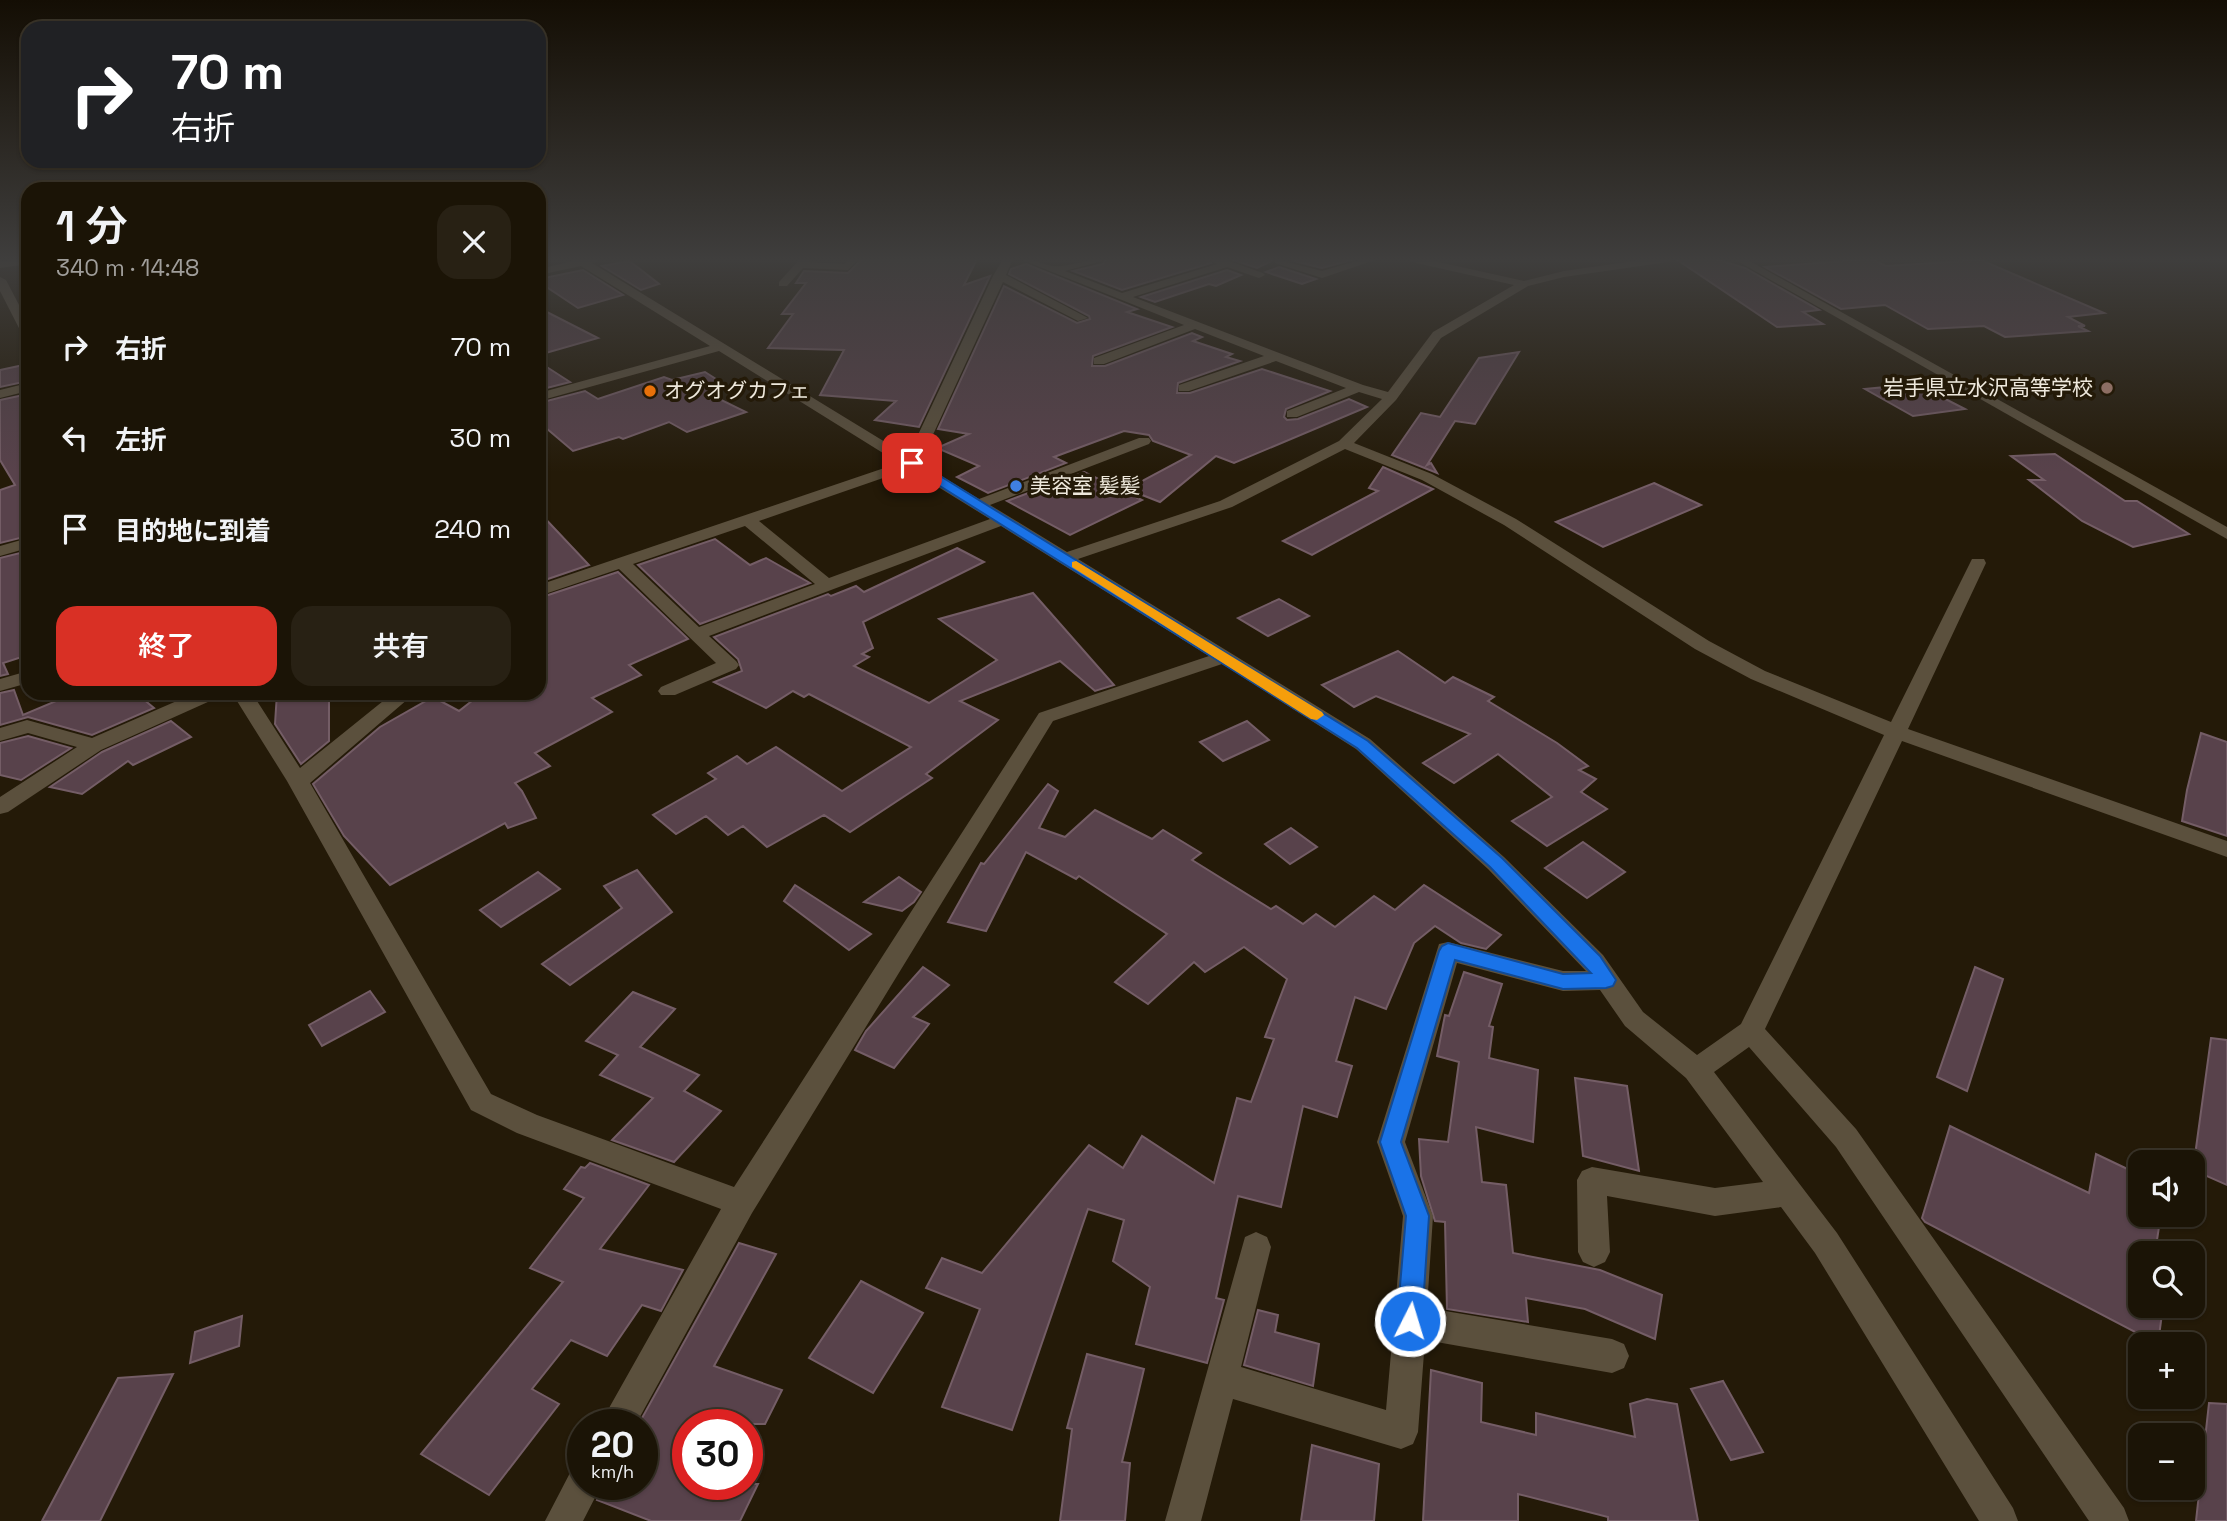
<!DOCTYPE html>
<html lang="ja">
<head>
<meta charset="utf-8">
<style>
  body { margin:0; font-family:"Space Grotesk","Noto Sans JP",sans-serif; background:#282114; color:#f1f3f6; height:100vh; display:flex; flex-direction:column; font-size:26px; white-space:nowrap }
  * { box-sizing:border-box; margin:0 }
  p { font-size:23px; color:#a09e9b }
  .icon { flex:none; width:38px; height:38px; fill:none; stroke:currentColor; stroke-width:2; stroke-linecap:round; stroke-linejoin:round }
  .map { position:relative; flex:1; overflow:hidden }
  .side { position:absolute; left:21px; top:182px; width:525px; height:518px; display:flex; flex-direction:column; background:#1b1406; border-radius:21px; box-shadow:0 2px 5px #0004,0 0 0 2px #393328 }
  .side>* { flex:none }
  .guide { position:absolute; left:21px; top:21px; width:525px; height:147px; border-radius:21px; box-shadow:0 2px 5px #0004,0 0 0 2px #393328; background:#202124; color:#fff; overflow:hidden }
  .tools { position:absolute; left:2128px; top:1150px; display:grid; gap:14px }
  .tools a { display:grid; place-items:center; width:77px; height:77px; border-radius:14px; background:#1b1406; box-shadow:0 2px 5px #0004,0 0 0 2px #393328; font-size:35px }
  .speed { position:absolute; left:567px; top:1409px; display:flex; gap:14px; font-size:35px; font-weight:700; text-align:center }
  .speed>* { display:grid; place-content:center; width:91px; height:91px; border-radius:50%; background:#1b1406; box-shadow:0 2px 5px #0004,0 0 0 2px #393328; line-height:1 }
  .speed small { font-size:18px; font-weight:400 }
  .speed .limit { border:10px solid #d22; background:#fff; color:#111 }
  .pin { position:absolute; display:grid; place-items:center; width:60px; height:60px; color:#fff; margin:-30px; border-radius:14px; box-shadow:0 4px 10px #0006 }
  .me { position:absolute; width:77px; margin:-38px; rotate:5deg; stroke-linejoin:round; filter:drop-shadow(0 0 5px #0008) }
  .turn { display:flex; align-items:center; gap:24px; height:147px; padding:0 35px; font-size:32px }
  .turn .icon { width:91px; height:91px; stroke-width:2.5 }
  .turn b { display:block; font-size:49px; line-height:60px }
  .round { display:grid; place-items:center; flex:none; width:74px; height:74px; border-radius:21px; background:#282114 }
  .overview { display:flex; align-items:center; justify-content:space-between; height:119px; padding:0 35px }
  h1 { font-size:42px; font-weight:600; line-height:52px }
  .button { display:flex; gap:14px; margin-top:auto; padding:14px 35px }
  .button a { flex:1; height:80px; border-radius:21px; background:#d93025; color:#fff; font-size:28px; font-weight:600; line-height:80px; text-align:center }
  .button a+a { background:#282114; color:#f1f3f6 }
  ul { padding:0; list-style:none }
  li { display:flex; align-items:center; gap:21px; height:91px; padding:0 35px }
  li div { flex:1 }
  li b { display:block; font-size:26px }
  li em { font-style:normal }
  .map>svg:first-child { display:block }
</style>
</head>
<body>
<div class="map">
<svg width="2227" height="1521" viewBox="0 0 2227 1521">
  <rect width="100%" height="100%" fill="#241a08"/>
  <g fill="#58424b" stroke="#745d66" stroke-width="2">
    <polygon points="862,259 977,259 964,285 990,276 919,427 875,420 896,401 820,395 844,350 768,348 793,314 782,314 806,283 796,283 804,271 848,273"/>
    <polygon points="1106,259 1207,259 1211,263 1122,290 1073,271 1103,264"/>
    <polygon points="1230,259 1273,259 1272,261 1257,268"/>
    <polygon points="1300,259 1355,259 1322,268 1294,261"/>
    <polygon points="1676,259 1715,259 1745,268 1819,310 1803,312 1823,324 1777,327"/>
    <polygon points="1871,259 1886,266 1981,260 2104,313 2068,317 2085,326 2078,326 2088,331 2005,337 1984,326 1928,329 1885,305 1841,309 1765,267"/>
    <polygon points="629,261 640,269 659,284 641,290 602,266"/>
    <polygon points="1026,264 1137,309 1127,312 1172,327 1093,356 1092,366 1105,366 1192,333 1202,337 1193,341 1232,354 1226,357 1240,361 1178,383 1177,393 1190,393 1262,369 1330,391 1286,409 1284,417 1287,420 1298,419 1349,399 1367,407 1234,463 1216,456 1160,502 1127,489 1191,455 1153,441 1149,435 1124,431 1054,457 1066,463 988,493 957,477 979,466 937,448 969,434 938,429 1004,286 1077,323 1090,319 1089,316 1009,274 1011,269"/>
    <polygon points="1279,267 1316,279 1302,284 1266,272"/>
    <polygon points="583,270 623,295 578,308 539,282 539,279"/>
    <polygon points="1227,270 1241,275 1216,286 1209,284 1155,302 1141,297"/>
    <polygon points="539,308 598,338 539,355"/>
    <polygon points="1519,352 1475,424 1455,421 1427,465 1431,463 1437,473 1392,455 1421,413 1440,417 1479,358"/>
    <polygon points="539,362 570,382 539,390"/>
    <polygon points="28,364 28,381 0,387 0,370"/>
    <polygon points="705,372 719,381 715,397 746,412 687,432 669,422 623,439 619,437 573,451 539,422 539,403 585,391 598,399 664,377 672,380"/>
    <polygon points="1916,384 1965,409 1913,416 1865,389"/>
    <polygon points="28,394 28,536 0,543 0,490 15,485 0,460 0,400"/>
    <polygon points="2055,454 2125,501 2137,501 2189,534 2133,547 2082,521 2029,480 2044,480 2011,456"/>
    <polygon points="1383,467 1433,489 1312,555 1283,541 1378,491 1369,488"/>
    <polygon points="1084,472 1142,500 1070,535 1007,501"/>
    <polygon points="1654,483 1701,505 1603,547 1556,522"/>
    <polygon points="539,512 589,565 539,582"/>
    <polygon points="715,539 750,565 766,558 810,583 700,624 638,565"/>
    <polygon points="957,548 984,562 863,622 873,648 862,654 869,657 854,666 929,703 997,660 939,619 1033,593 1114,685 1095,691 1060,661 960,701 998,720 926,774 932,778 850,832 824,815 767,847 743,826 728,835 706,816 676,834 653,815 716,779 708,773 737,756 747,764 776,747 842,791 911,747 809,694 804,697 793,691 766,708 714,682 742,671 738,659 714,637 828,594 831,596 856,586 864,592"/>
    <polygon points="28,551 28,655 3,663 8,674 0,676 0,558"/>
    <polygon points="618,572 688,639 629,665 641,675 592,698 612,712 535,753 550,766 515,783 522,791 536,818 508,828 505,823 390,885 344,836 313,784 380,727 433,697 459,711 482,693 539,693 539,598"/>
    <polygon points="1279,599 1309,616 1268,636 1238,618"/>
    <polygon points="1398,651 1445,683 1453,677 1494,697 1488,701 1557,743 1588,766 1579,770 1596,779 1581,792 1607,809 1547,846 1512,821 1552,797 1498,754 1454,783 1423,763 1470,734 1376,696 1354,707 1322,685"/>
    <polygon points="14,690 23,715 75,693 136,693 154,708 92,735 28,717 0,725 0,693"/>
    <polygon points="277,693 329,693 329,741 301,764 275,724"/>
    <polygon points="171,721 191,737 133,765 128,761 82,794 50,787 102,752"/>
    <polygon points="1247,721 1269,740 1223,761 1200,742"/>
    <polygon points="2201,733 2227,742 2227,836 2182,821 2187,790"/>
    <polygon points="28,736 71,748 21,780 0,775 0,743"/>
    <polygon points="1048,784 1058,791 1039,828 1065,837 1095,810 1152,839 1163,830 1201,853 1192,860 1271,909 1276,906 1303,924 1316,914 1335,927 1374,896 1395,910 1424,885 1501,935 1486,949 1461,943 1435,926 1414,943 1386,1009 1355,997 1336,1061 1352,1066 1337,1117 1303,1106 1281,1207 1238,1196 1216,1298 1224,1300 1207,1363 1136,1344 1150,1287 1113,1261 1124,1220 1088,1209 1012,1430 942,1407 980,1309 926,1288 942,1258 982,1273 1089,1145 1123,1168 1142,1136 1214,1183 1237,1098 1251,1102 1274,1039 1265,1037 1287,979 1244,947 1205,972 1194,962 1148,1004 1115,982 1167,934 1079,876 1076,879 1026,852 986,931 948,922 981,863 984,864"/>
    <polygon points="1291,828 1317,847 1290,864 1265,844"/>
    <polygon points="1583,842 1625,872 1587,898 1545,868"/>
    <polygon points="637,870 672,912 570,985 542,964 622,908 604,886"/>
    <polygon points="538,872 560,889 501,927 480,910"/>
    <polygon points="899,877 921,892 914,902 902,911 864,902"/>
    <polygon points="795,885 871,934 849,950 784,901"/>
    <polygon points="923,967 949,985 913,1017 929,1024 894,1068 855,1050 866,1031"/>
    <polygon points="1975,967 2003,979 1967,1091 1937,1077"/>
    <polygon points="1464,972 1502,984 1489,1026 1493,1027 1489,1058 1538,1070 1533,1142 1476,1127 1482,1182 1506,1185 1513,1253 1600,1270 1662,1295 1655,1339 1585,1309 1526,1298 1528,1322 1447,1309 1445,1222 1435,1221 1421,1176 1419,1139 1448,1142 1459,1062 1437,1056 1445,1015 1449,1016"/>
    <polygon points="370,991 385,1012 322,1046 309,1025"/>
    <polygon points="633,992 675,1009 640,1047 699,1075 684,1091 721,1111 674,1162 612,1140 653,1098 600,1075 618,1055 586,1041"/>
    <polygon points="2211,1038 2227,1040 2227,1185 2193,1170"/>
    <polygon points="1575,1078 1627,1086 1639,1171 1583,1156"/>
    <polygon points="1950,1126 2089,1193 2096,1154 2140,1175 2140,1214 2161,1214 2155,1253 2140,1253 2140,1306 2163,1306 2158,1344 1925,1222 1922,1218"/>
    <polygon points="590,1163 649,1185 600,1249 683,1270 661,1311 642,1305 607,1356 571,1340 532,1389 559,1404 489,1495 421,1454 563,1282 530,1268 584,1198 564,1189 581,1167 585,1168"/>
    <polygon points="739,1243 776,1254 714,1366 782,1390 765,1424 688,1424 688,1484 758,1484 740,1521 651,1521 597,1500 605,1484 642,1484 642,1418"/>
    <polygon points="861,1281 923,1313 873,1393 809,1358"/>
    <polygon points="1258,1310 1278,1315 1275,1332 1319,1344 1313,1386 1244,1365"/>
    <polygon points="242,1316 239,1346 190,1363 195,1332"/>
    <polygon points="1087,1354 1144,1369 1122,1462 1130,1463 1125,1521 1060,1521 1072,1429 1067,1428"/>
    <polygon points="1431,1370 1482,1383 1481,1422 1536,1435 1536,1413 1635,1437 1630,1404 1647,1399 1677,1404 1698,1521 1608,1521 1608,1517 1518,1494 1518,1521 1423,1521"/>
    <polygon points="173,1374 100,1521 42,1521 118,1378"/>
    <polygon points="1723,1381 1763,1452 1731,1460 1691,1389"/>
    <polygon points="2209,1403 2227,1404 2227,1521 2196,1521"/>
    <polygon points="1312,1445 1379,1464 1374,1521 1301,1521"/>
  </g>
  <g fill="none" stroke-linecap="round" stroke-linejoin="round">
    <g fill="#5b503d" fill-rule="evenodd">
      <polygon points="28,259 28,264 0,268 0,262"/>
      <path d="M572 259H596V262L592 263 908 456 993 276 1003 259H1013L1006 275 1088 318 1078 321 1003 282 920 463 979 499 1139 438H1149L1151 441 1149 444 990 505 1067 552 1220 501 1339 441 1382 399 1359 392 1297 417H1287V411L1346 388 1276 361 1189 391H1179V385L1264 356 1195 329 1104 364H1094V358L1184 325 1020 259C1033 259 1041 264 1053 266 1063 268 1089 259 1103 259L1102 261 1065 271 1122 293 1217 264 1209 259H1223L1263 273 1265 275 1259 278 1227 267 1133 297 1363 385 1388 392 1433 332 1514 285 1412 262 1407 259H1425L1524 281 1564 271 1648 259H1673L1668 262 1564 277 1528 286 1441 338 1396 400 1354 443 1432 474 1516 519 1709 641 1765 671 1891 722 1970 563 1972 559H1984L1986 563 1908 729 2227 841V857L1902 741 1765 1029 1856 1129 2124 1508 2129 1521H2089L1836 1147 1749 1047 1714 1072 1837 1233 2013 1508 2018 1521H1979L1815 1253 1781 1207 1715 1216 1607 1196 1610 1252 1605 1262 1594 1267 1583 1262 1578 1252 1577 1180 1582 1171 1592 1167 1715 1188 1763 1182 1686 1078 1625 1026 1600 990 1563 991 1457 963 1405 1142 1433 1216 1427 1308 1612 1339 1624 1344 1629 1356 1624 1368 1612 1373 1425 1340 1418 1432 1413 1444 1401 1449 1233 1399 1201 1521H1165L1245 1237 1256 1232 1267 1237 1271 1247 1241 1367 1386 1410 1403 1216 1377 1142 1439 944 1448 942 1563 971H1586L1488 869 1356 749 1222 664 1053 721 752 1213 636 1424H600L721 1209 517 1133 471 1110 287 781 232 693H252L300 768 393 693H415L310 783 491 1094 537 1115 734 1187 1039 713 1209 656 1001 526 709 636 736 661 739 665 736 669 675 695H661L658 691 661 687 716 663 619 569 539 596V585L899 463 719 351 539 401V393L710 346 581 266 539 275V269L573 261ZM1345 449 1422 480 1504 525 1695 649 1751 679 1884 735 1741 1024 1697 1055 1643 1012 1603 955 1504 857 1370 739 1078 559 1232 507ZM909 469 990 519 829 578 759 521ZM745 526 815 584 699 627 633 564Z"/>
      <polygon points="800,259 810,259 808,262 845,264 849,259 859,259 848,270 803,268 787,286 779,286 779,282"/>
      <polygon points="1275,259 1322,271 1363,259 1378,259 1322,278 1275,263"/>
      <polygon points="1734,259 1746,259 2227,527 2227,539"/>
      <polygon points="0,277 6,280 28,322 28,338 22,334 0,291"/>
      <polygon points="28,383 28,391 0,398 0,390"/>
      <polygon points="28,538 28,548 0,556 0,546"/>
      <polygon points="28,671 28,683 0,691 0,679"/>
      <polygon points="195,693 222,693 219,697 101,750 8,812 0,814 0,797 77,747 28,733 0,741 0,728 27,720 92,738"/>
      <polygon points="583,1467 583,1484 602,1484 583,1521 545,1521 571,1471"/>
    </g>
  </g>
  <linearGradient id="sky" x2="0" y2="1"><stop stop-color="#140e04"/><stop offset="0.55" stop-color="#3f3e3d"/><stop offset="1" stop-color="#3f3e3d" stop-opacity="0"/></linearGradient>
  <rect width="2227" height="472" fill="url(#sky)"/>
  <polygon fill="#1a73e8" stroke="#114b97" stroke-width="2" points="908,461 916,461 1368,741 1502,858 1600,956 1616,980 1613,986 1606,988 1563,989 1455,960 1401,1142 1429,1216 1422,1321 1418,1330 1410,1334 1401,1330 1397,1321 1406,1216 1380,1142 1439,951 1442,946 1448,943 1563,974 1591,973 1490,867 1357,748 908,466"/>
  <polygon fill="#f59e0b" points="1076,561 1322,712 1324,715 1317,720 1311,719 1072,567 1072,562"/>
  <circle fill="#8d6e63" stroke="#241a08" stroke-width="2.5" cx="2107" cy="388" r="7"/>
  <circle fill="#e8710a" stroke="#241a08" stroke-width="2.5" cx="650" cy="391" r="7"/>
  <circle fill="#3f7fe0" stroke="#241a08" stroke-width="2.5" cx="1016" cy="486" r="7"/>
  <g text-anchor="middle" stroke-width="7" stroke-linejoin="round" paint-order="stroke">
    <g font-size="21" fill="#eee8dc" stroke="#241a08" text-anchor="start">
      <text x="2093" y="395" text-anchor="end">岩手県立水沢高等学校</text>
      <text x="664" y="398">オグオグカフェ</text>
      <text x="1030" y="493">美容室 髪髪</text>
    </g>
  </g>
</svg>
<div class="tools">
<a><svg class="icon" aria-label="sound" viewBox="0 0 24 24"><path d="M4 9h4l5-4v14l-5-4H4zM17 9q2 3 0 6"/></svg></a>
<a><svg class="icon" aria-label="search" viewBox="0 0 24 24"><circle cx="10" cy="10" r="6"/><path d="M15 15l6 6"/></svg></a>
<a>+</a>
<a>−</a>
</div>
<div class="speed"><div>20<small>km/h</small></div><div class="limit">30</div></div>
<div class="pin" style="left:912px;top:463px;background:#d93025"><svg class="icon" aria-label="arrive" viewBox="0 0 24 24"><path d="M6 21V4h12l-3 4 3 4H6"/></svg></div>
<svg class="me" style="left:1410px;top:1321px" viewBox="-20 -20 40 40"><circle r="17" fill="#1a73e8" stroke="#fff" stroke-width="3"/><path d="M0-11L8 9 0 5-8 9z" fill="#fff"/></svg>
<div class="guide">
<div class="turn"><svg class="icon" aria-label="right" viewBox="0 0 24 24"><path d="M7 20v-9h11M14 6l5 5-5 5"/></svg><div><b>70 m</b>右折</div></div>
</div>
<section class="side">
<div class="overview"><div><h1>1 分</h1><p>340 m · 14:48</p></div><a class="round"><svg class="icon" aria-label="close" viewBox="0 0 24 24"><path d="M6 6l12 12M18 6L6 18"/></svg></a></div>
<ul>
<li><svg class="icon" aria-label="right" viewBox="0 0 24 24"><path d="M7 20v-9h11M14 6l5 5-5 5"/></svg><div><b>右折</b></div><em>70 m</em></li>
<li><svg class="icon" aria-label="left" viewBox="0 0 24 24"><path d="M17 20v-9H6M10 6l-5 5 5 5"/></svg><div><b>左折</b></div><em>30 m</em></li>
<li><svg class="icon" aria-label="arrive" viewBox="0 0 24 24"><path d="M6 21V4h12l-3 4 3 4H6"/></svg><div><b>目的地に到着</b></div><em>240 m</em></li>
</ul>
<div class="button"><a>終了</a><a>共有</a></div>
</section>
</div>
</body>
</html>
